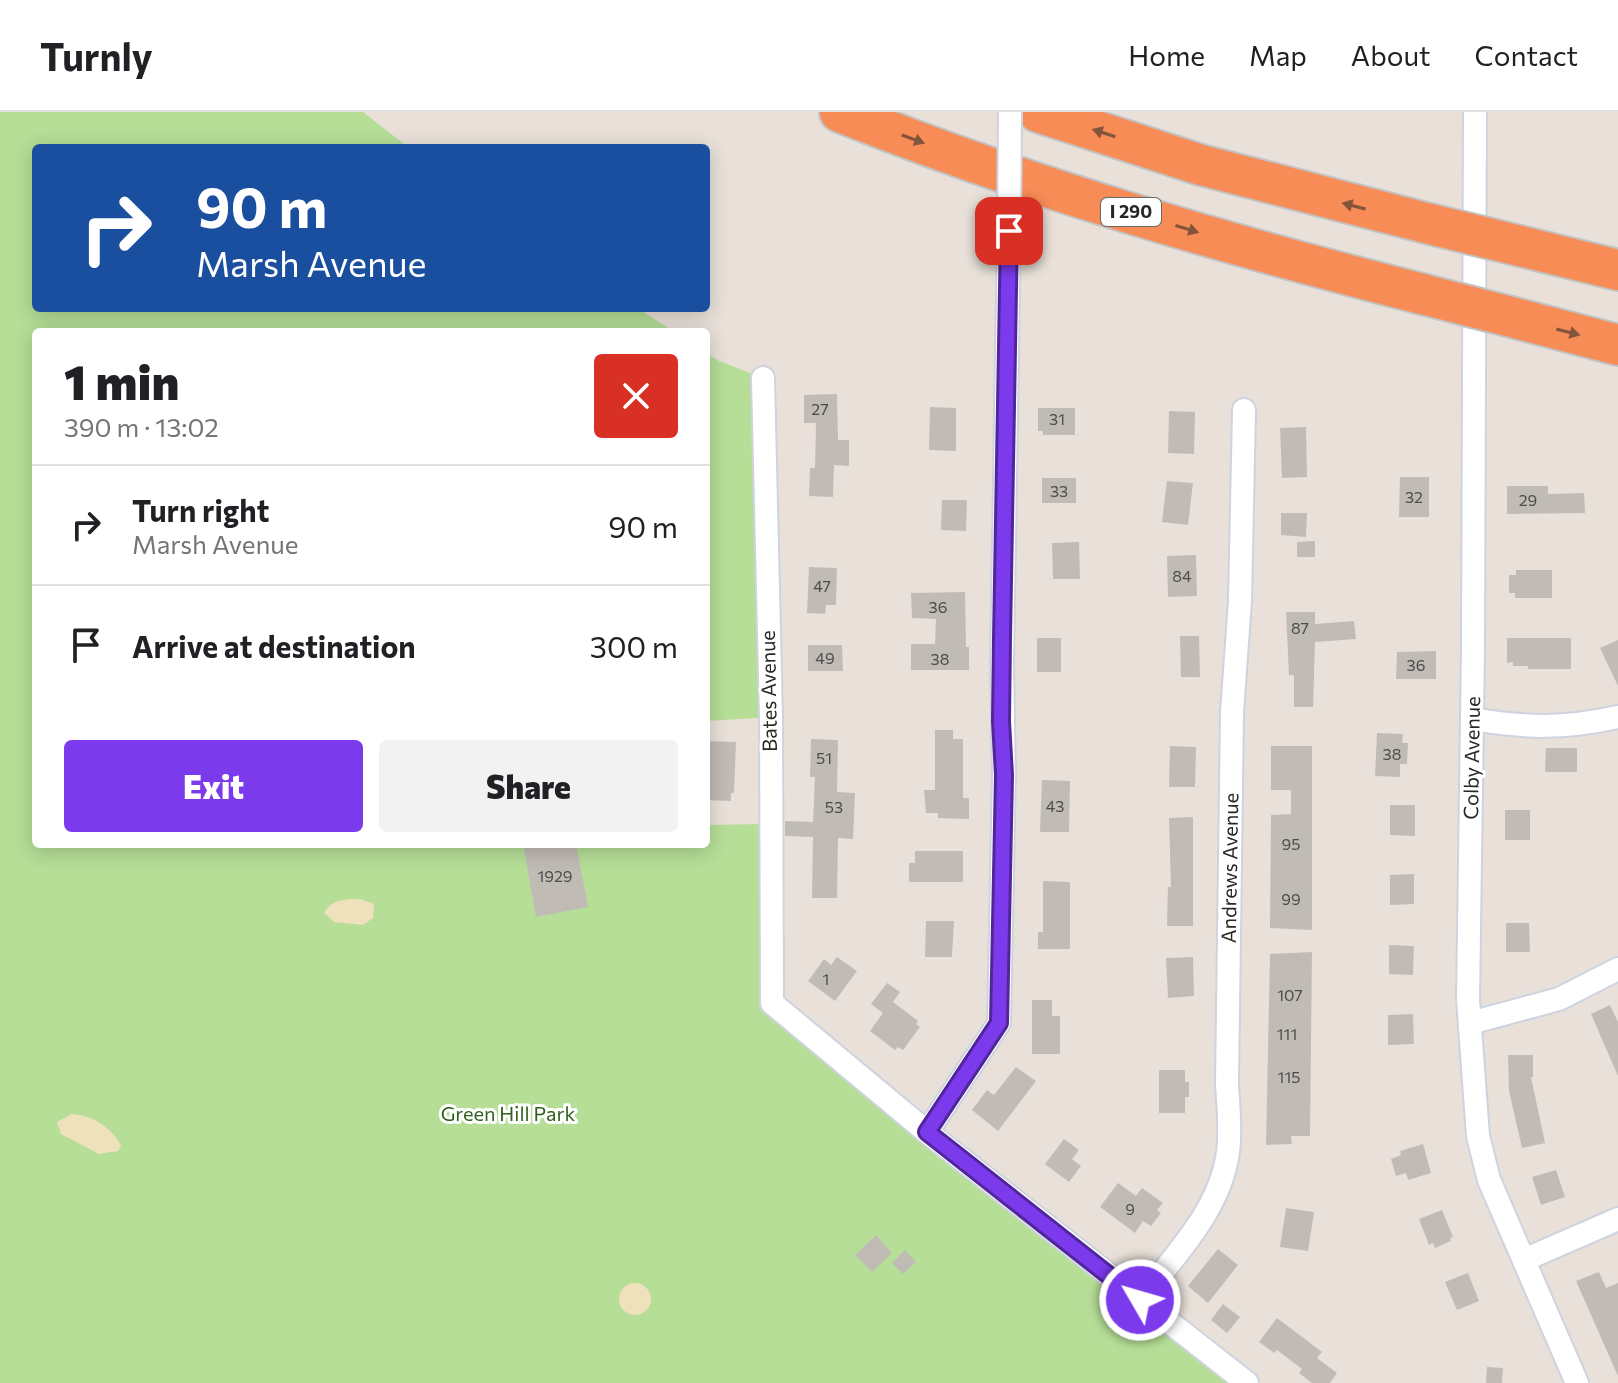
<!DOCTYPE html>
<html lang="en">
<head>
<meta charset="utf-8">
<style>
  body { margin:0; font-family:Commissioner,sans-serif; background:#f2f2f2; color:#202124; height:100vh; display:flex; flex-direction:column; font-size:30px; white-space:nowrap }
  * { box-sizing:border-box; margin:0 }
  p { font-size:26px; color:#757577 }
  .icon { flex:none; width:44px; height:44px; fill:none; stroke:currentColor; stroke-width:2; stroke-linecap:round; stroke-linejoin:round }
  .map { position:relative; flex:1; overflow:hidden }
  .panel { position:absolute; left:32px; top:216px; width:678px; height:520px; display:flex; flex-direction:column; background:#fff; border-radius:8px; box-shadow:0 4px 20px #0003 }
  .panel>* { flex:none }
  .banner { position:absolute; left:32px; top:32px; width:678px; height:168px; border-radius:8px; box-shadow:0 4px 20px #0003; background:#1a4fa0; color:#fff; overflow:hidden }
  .pin { position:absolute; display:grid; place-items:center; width:68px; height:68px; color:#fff; margin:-34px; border-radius:16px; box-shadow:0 4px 12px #0006 }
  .me { position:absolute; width:88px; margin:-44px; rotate:308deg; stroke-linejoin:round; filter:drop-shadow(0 0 6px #0008) }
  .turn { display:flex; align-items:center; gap:28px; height:168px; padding:0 32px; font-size:36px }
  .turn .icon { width:104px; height:104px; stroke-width:2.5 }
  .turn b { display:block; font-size:56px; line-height:68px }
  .round { display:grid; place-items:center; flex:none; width:84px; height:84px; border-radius:8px; background:#f2f2f2 }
  .overview { display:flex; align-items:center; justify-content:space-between; height:136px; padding:0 32px }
  h1 { font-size:48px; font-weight:800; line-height:60px }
  .primary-button { display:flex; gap:16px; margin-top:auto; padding:16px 32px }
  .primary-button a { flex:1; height:92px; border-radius:8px; background:#7c3aed; color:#fff; font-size:32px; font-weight:800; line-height:92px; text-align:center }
  .primary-button a+a { background:#f2f2f2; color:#202124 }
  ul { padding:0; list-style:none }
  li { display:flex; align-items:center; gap:24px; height:120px; padding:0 32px; border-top:2px solid #e0e0e0 }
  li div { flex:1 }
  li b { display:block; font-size:30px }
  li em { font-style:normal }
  header { display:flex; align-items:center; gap:48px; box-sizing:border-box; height:112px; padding:0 40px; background:#fff; border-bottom:2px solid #e0e0e0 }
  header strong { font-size:38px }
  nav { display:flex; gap:44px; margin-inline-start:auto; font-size:28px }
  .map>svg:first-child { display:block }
</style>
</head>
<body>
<header>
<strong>Turnly</strong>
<nav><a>Home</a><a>Map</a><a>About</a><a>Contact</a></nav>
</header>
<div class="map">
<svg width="1618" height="1271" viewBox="0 0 1618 1271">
  <rect width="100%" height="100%" fill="#e9e1d9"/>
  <g fill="#b6de97">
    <polygon points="0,0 363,0 409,36 36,36 36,196 638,196 674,220 36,220 36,732 706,732 706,713 771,712 772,891 1247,1271 0,1271"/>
    <polygon points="706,241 719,249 763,266 771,605 706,609"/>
  </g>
  <g fill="#eee1bc">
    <path d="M360 787 374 792 373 806 363 813 334 810 324 801C331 787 346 787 360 787Z"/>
    <path d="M72 1002C91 1003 113 1016 121 1034L118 1039 99 1042 61 1022 57 1010Z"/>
    <circle cx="635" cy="1187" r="16"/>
  </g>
  <g fill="#c1bbb6">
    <polygon points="837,282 838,328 849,328 849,354 834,353 833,385 809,384 810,356 815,356 816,311 804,311 804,283"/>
    <polygon points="930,295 956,296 956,339 929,338"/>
    <polygon points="1038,296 1075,296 1075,323 1043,323 1043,319 1038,319"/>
    <polygon points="1169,299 1195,300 1194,342 1168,341"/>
    <polygon points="1306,315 1307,365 1282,366 1280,316"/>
    <polygon points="1400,365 1429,365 1429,405 1399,405"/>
    <rect x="1042" y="366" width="34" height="25"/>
    <polygon points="1167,369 1193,371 1188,413 1162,410"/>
    <polygon points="1507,374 1548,374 1548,382 1584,381 1585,401 1507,402"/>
    <polygon points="942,388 967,388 966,419 941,418"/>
    <polygon points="1281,401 1307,401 1306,425 1281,423"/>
    <polygon points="1315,429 1315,445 1297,445 1297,430"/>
    <polygon points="1079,430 1080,467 1053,467 1052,431"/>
    <polygon points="1196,443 1197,484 1168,485 1167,444"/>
    <polygon points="809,455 837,456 836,493 826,493 825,502 807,501"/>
    <polygon points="1516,458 1552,458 1552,486 1515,486 1515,481 1509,481 1509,463 1516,463"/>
    <polygon points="965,480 966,535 969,535 969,558 911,558 911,532 935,532 936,507 912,506 911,481"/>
    <polygon points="1286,500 1315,500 1315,512 1354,509 1356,527 1315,530 1313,595 1294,595 1294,563 1289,563"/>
    <polygon points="1180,524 1199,524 1200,565 1181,565"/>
    <rect x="1037" y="526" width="24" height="34"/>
    <polygon points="1507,526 1571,526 1571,557 1528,557 1528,554 1513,554 1513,550 1507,551"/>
    <polygon points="1618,528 1618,574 1600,536"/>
    <polygon points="808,533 842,533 843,559 808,559"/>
    <polygon points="1436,539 1436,567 1396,567 1397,540"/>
    <polygon points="935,618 953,618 953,627 963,627 963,686 969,686 969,707 938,706 938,701 926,701 924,678 935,678"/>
    <polygon points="1377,621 1403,622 1402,631 1408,631 1407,652 1400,652 1400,665 1375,664"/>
    <polygon points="811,627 838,628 837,680 855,681 853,727 838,726 837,786 812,786 813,725 785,724 785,709 813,710 815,665 810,665"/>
    <polygon points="706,629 736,630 734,681 731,681 731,689 706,688"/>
    <polygon points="1170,634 1196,635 1195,675 1169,675"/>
    <polygon points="1271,634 1312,634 1312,818 1270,816 1271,703 1291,702 1291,678 1271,678"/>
    <polygon points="1546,636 1577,636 1577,660 1545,660"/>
    <polygon points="1042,668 1070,669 1069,720 1040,720"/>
    <polygon points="1390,693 1415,693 1415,724 1390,723"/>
    <rect x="1505" y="698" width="25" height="30"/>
    <polygon points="1193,705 1193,814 1167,814 1168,775 1171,775 1169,706"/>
    <polygon points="523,732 576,732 588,795 536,805"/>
    <polygon points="915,739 963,739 963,770 909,770 909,751 915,751"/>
    <polygon points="1414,762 1414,792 1390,793 1390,763"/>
    <polygon points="1043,769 1070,770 1070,837 1038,837 1038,820 1043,820"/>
    <polygon points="926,809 954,809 952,845 925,845"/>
    <polygon points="1506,811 1529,811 1530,840 1506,840"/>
    <polygon points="1389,833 1414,834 1413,863 1389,862"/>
    <polygon points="1312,840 1310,1024 1291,1024 1292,1032 1266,1033 1270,842"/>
    <polygon points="837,845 857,859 835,889 808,869 824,847 831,853"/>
    <polygon points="1193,845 1194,884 1168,886 1166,846"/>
    <polygon points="887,871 900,880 893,890 918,909 916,912 920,915 903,938 898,935 895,938 870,919 883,901 871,892"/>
    <polygon points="1032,888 1052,888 1052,904 1060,904 1060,942 1032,942"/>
    <polygon points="1610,893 1618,910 1618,964 1591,902"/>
    <polygon points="1413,902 1414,932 1388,933 1388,903"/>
    <polygon points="1508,943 1533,943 1533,965 1531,965 1545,1031 1522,1036 1509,979"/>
    <polygon points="1016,955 1036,969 998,1019 972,998 987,978 994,983"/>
    <polygon points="1159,958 1185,958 1185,970 1189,970 1189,985 1185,985 1185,1001 1159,1001"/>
    <polygon points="1064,1027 1079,1038 1072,1047 1081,1054 1069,1070 1045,1052"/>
    <polygon points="1423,1032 1431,1061 1408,1068 1406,1061 1396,1064 1391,1047 1401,1043 1400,1039"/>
    <polygon points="1556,1058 1565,1085 1541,1093 1532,1065"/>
    <polygon points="1118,1071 1136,1084 1142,1076 1163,1091 1157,1098 1161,1101 1151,1114 1143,1109 1135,1121 1100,1095"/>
    <polygon points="1286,1096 1314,1100 1308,1139 1280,1135"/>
    <polygon points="1442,1098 1453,1125 1450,1126 1451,1129 1435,1136 1433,1131 1429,1133 1419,1107"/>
    <polygon points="876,1123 892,1141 872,1160 855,1143"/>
    <polygon points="1218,1137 1238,1153 1208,1191 1188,1174"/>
    <polygon points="905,1138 916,1150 903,1162 892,1151"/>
    <polygon points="1599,1160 1606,1176 1618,1171 1618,1264 1576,1169"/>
    <polygon points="1468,1161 1479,1189 1457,1198 1445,1170"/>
    <polygon points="1223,1192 1240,1205 1227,1221 1211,1208"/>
    <polygon points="1277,1206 1322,1240 1317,1246 1337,1261 1330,1271 1312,1271 1299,1261 1302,1257 1277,1238 1274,1241 1259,1230"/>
    <polygon points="1487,1255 1503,1256 1502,1271 1486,1271"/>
  </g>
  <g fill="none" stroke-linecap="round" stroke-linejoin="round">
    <g stroke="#ced3e0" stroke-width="26">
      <g id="street">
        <polyline points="1475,0 1473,535 1468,888 1478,1024 1489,1068 1577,1271"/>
        <polyline points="763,266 771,605 772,891 927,1020 1247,1271"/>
        <path d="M1472 607C1527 616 1563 617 1618 605"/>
        <polyline points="1470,911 1559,887 1618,857"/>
        <polyline points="927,1020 999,911 1004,663 1002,553 1009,119"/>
        <polyline points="1524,1148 1618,1107"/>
        <path d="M1140 1188C1177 1141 1227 1091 1229 1028 1230 1009 1228 990 1227 972L1232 600 1240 489 1244 298"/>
      </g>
    </g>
    <g stroke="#c3c3c3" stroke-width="44">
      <g id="highway">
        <path d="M840 0C1030 76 1229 133 1426 183"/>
        <polyline points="1038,0 1201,53 1430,112"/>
        <polyline points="1520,134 1618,158"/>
        <polyline points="1519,207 1618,233"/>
      </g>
    </g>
    <use href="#street" stroke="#fff" stroke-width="22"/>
    <use href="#highway" stroke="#f78c56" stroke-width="40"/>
    <g stroke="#ced3e0" stroke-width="26" stroke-linecap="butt">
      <polyline id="street-bridge" points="1009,119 1010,0"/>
    </g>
    <g stroke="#c3c3c3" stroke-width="44" stroke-linecap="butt">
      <g id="highway-bridge">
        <polyline points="1430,112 1520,134"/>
        <polyline points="1426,183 1519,207"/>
      </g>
    </g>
    <use href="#street-bridge" stroke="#fff" stroke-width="22"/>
    <use href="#highway-bridge" stroke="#f78c56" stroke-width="40"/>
  </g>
  <defs><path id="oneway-solid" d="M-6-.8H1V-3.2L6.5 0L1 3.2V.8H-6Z" transform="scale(2)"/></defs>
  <g fill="#85543c">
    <use href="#oneway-solid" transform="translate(1104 21) rotate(-162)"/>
    <use href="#oneway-solid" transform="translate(913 27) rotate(20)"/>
    <use href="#oneway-solid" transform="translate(1354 94) rotate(-165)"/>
    <use href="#oneway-solid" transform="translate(1187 117) rotate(17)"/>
    <use href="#oneway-solid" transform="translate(1568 220) rotate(14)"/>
  </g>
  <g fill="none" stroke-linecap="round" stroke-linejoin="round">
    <g stroke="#51269a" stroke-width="20">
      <polyline id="route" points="1009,119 1002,526 1001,609 1004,663 999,911 927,1020 1140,1188"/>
    </g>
    <use href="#route" stroke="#7c3aed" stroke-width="14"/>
  </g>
  <g text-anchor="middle" stroke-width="6" stroke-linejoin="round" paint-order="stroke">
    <g font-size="16" fill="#4e4c4b">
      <text x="820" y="303">27</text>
      <text x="1057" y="313">31</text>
      <text x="1059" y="385">33</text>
      <text x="1414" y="391">32</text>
      <text x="1528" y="394">29</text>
      <text x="1182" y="470">84</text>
      <text x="822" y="480">47</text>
      <text x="938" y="501">36</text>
      <text x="1300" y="522">87</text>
      <text x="825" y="552">49</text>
      <text x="940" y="553">38</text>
      <text x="1416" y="559">36</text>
      <text x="1392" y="648">38</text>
      <text x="824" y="652">51</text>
      <text x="1055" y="700">43</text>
      <text x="834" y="701">53</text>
      <text x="1291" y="738">95</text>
      <text x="555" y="770">1929</text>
      <text x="1291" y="793">99</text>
      <text x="826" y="873">1</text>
      <text x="1290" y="889">107</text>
      <text x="1287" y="928">111</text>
      <text x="1289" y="971">115</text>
      <text x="1130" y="1103">9</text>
    </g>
    <rect fill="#fff" stroke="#686868" stroke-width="2" x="1101" y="86" width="60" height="28" rx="6"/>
    <g font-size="18" font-weight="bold" fill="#272727">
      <text x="1131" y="106">I 290</text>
    </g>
    <g font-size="20" fill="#272727" stroke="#fff">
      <text transform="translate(769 579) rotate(-91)" y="7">Bates Avenue</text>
      <text transform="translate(1472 646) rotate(-89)" y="7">Colby Avenue</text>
      <text transform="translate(1230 756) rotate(-89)" y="7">Andrews Avenue</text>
    </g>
    <g font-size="20" fill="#305f1c" stroke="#fff">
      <text x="508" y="1009">Green Hill Park</text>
    </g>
  </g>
</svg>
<div class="pin" style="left:1009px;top:119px;background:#d93025"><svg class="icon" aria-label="arrive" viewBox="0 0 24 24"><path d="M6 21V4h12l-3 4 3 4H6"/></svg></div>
<svg class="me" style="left:1140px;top:1188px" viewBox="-20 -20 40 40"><circle r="17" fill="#7c3aed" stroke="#fff" stroke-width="3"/><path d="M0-11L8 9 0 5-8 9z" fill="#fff"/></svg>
<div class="banner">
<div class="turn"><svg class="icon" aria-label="right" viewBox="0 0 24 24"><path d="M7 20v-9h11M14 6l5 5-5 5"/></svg><div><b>90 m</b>Marsh Avenue</div></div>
</div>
<section class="panel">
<div class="overview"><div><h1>1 min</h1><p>390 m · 13:02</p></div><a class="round" style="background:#d93025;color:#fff"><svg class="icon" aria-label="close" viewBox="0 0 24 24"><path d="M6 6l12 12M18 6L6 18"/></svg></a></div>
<ul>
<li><svg class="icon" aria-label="right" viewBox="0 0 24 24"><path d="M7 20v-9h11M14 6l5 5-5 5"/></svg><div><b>Turn right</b><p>Marsh Avenue</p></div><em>90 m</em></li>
<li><svg class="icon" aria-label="arrive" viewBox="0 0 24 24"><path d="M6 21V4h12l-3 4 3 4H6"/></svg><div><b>Arrive at destination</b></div><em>300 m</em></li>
</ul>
<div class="primary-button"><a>Exit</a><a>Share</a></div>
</section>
</div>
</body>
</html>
